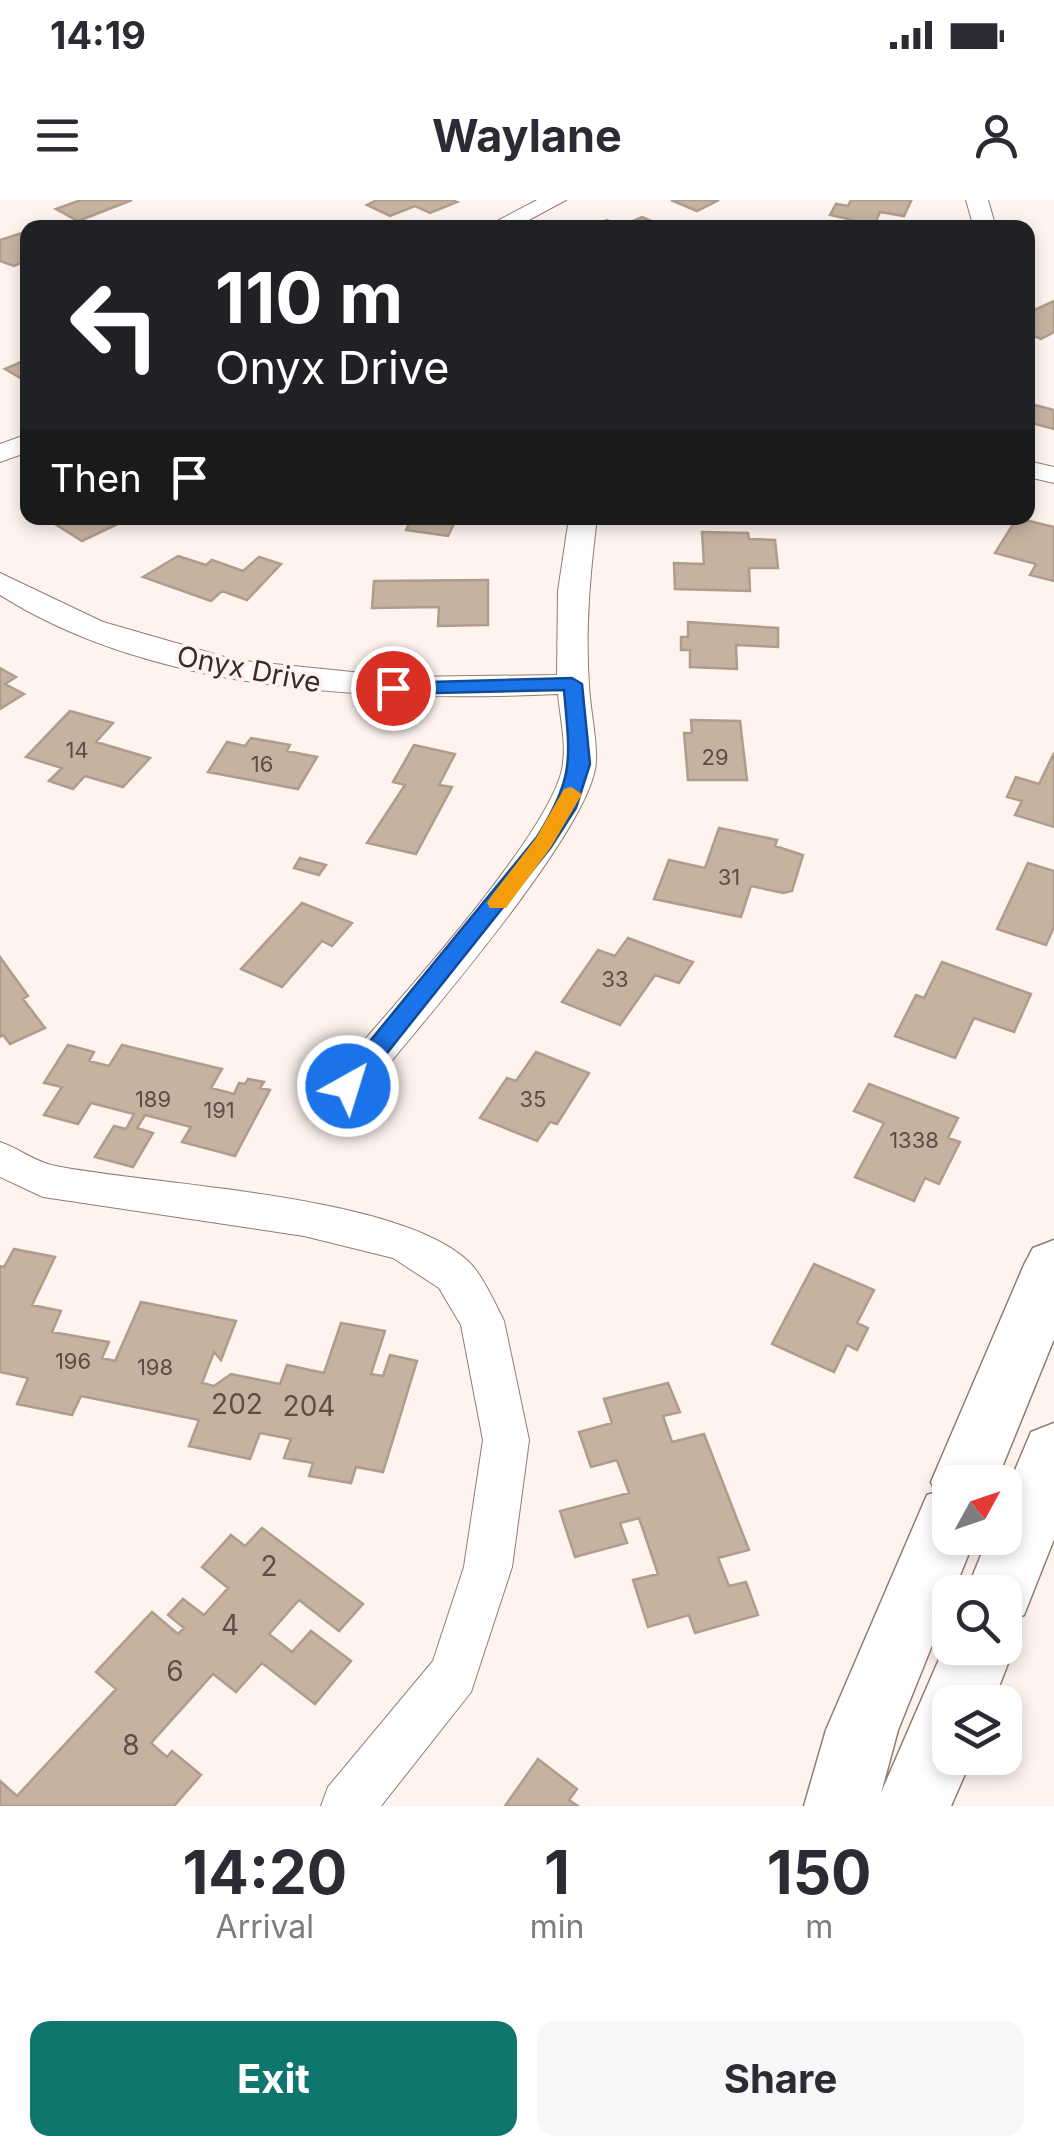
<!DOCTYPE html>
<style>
body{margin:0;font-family:Inter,sans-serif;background:#f7f7f7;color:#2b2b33;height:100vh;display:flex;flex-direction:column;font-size:38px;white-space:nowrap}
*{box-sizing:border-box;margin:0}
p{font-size:32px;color:#7c7c81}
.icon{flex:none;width:55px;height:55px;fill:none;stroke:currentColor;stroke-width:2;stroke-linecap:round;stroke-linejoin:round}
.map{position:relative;height:1606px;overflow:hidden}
.sheet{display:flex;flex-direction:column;background:#fff;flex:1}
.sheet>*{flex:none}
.top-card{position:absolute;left:20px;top:20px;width:1015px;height:305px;border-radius:20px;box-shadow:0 5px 15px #0003;background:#202124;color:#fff;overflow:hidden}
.needle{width:65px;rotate:50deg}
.fabs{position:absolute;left:932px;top:1265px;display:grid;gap:20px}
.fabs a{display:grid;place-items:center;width:90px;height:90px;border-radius:20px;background:#fff;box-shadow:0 5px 15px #0003;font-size:50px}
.pin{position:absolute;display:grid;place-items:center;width:85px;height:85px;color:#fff;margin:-42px;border:5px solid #fff;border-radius:50%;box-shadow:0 2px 10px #0007}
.me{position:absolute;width:110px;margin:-55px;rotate:39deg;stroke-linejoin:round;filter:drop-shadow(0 0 8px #0008)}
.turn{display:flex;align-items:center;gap:35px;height:210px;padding:0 30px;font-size:45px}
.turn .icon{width:130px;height:130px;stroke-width:2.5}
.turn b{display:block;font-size:70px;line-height:85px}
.then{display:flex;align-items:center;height:95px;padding:0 30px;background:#0003;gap:20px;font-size:38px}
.eta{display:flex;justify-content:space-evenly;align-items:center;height:170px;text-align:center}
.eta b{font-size:60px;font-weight:700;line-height:70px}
.cta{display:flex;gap:20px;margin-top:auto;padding:20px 30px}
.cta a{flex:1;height:115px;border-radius:20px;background:#0f766e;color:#fff;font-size:40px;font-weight:700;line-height:115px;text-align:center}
.cta a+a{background:#f7f7f7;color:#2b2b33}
.status{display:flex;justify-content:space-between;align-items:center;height:70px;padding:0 50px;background:#fff;direction:ltr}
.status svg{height:28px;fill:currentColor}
header{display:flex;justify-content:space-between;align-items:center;height:130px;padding:0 30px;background:#fff;font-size:45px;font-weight:700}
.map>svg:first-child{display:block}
.building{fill:#c6b2a1;stroke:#af9c8b;stroke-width:2.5}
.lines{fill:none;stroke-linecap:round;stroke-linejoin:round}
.street-casing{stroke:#947b74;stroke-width:2}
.secondary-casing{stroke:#947b74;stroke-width:3}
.street{fill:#fff;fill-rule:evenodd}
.secondary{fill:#fff;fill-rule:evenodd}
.route{fill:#1a73e8;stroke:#114b97;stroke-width:2.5}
.slow{fill:#f59e0b}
.labels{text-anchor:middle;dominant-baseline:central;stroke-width:8;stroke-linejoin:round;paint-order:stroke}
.number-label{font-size:22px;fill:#5a4e46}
.street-label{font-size:28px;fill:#362c28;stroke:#fef3ef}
.near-number-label{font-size:28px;fill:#5a4e46}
</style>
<div class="status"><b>14:19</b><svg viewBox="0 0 49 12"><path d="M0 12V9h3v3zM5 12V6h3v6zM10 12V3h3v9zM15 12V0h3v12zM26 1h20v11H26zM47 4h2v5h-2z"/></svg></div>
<header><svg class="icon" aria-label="menu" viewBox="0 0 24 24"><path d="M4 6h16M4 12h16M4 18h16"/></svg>Waylane<svg class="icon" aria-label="person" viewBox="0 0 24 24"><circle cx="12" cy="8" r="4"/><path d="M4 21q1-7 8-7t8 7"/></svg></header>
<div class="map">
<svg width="1054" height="1606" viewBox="0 0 1054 1606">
<rect width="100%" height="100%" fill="#fef3ef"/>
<path class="building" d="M 81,0 L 132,0 L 78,21 L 56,9 Z
M 452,0 L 457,2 L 430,13 L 415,6 L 390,16 L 367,5 L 377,0 Z
M 671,0 L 719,0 L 697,11 Z
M 851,0 L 906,0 L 911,1 L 904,16 L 880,12 L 874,25 L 830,15 L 836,4 L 848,6 Z
M 642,17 L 667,28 L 589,28 L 607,20 L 621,26 Z
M 28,31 L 28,60 L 14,66 L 0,61 L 0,40 Z
M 1054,101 L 1054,132 L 1041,139 L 1028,134 L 1028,113 Z
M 28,159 L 28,178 L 24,180 L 5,169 Z
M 1031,204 L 1054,210 L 1054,229 L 1028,222 Z
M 68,318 L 130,318 L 82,341 L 55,324 Z
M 412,318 L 457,318 L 448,336 L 406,330 Z
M 1017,318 L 1054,327 L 1054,381 L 1030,375 L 1036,364 L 995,353 Z
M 702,332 L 748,333 L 749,339 L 775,340 L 778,368 L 749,368 L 750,391 L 675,389 L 674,363 L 704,364 Z
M 178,356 L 206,365 L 212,360 L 243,371 L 259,357 L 281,364 L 247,400 L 222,391 L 211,401 L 143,377 Z
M 488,380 L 488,425 L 438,426 L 439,407 L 372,408 L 374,381 Z
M 688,422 L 778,428 L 778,447 L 736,445 L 737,469 L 690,467 L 690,450 L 681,450 L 681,437 L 688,437 Z
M 0,468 L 16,477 L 5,484 L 24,494 L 0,509 Z
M 70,511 L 113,523 L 96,542 L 150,558 L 123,587 L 85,576 L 73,589 L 49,581 L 62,568 L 26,557 Z
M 691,520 L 740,521 L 747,580 L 688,580 L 684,533 L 692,533 Z
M 251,538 L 290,545 L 287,551 L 317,557 L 298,589 L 208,572 L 227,542 L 245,546 Z
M 414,545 L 455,554 L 439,585 L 452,587 L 416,654 L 367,643 L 405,585 L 393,582 Z
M 1054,553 L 1054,627 L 1015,615 L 1022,601 L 1007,597 L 1016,577 L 1039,584 Z
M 719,628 L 777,640 L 775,646 L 803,655 L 792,691 L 783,693 L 751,686 L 741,717 L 654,699 L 669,660 L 705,668 Z
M 300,658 L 326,665 L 319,675 L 294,668 Z
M 1028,663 L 1054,671 L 1054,727 L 1046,745 L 997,729 Z
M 302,703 L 352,723 L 332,746 L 322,741 L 282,787 L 241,769 Z
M 628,738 L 693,762 L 679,783 L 655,775 L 620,825 L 562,802 L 598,750 L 615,756 Z
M 0,757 L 28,796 L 23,799 L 45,828 L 10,844 L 3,835 L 0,837 Z
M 942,762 L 1031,794 L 1014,832 L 974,818 L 955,858 L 895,836 L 916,795 L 924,798 Z
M 68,845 L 94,852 L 89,861 L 109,866 L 122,845 L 222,869 L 211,888 L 234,894 L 239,883 L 245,884 L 248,879 L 264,882 L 260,888 L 270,890 L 235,956 L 182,942 L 191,927 L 145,915 L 137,928 L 153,933 L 133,967 L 95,957 L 114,926 L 126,929 L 134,914 L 91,903 L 78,924 L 44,915 L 62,887 L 44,883 Z
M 536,852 L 589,873 L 557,924 L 550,922 L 537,941 L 480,918 L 507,878 L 516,881 Z
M 869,884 L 958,918 L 948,938 L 960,942 L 939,984 L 925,978 L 914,1001 L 855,977 L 884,923 L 854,911 Z
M 14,1049 L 55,1057 L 32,1105 L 61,1111 L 52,1132 L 109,1142 L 102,1158 L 115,1161 L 141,1102 L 236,1121 L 221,1160 L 214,1152 L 202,1183 L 214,1186 L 231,1174 L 280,1184 L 287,1165 L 324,1173 L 341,1123 L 385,1131 L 371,1174 L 383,1176 L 390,1155 L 417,1161 L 383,1272 L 356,1267 L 351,1283 L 309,1276 L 313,1263 L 284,1258 L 291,1239 L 260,1233 L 250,1259 L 189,1246 L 199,1220 L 81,1196 L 72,1215 L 17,1204 L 28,1178 L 0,1172 L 0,1066 L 4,1067 Z
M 814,1064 L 874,1090 L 857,1123 L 868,1128 L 857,1150 L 847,1145 L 834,1172 L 772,1144 Z
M 668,1183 L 680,1212 L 663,1216 L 672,1242 L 704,1234 L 749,1350 L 718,1358 L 729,1386 L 746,1382 L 758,1415 L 695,1433 L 689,1415 L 648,1427 L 633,1380 L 658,1374 L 639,1318 L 620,1323 L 627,1343 L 575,1357 L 560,1311 L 629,1293 L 617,1260 L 591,1267 L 579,1232 L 612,1223 L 604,1199 Z
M 262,1328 L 363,1404 L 339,1431 L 299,1400 L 269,1434 L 292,1452 L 311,1431 L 351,1461 L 315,1504 L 262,1463 L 236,1492 L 213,1474 L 151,1543 L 167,1557 L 172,1551 L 201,1575 L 174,1606 L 0,1606 L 0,1581 L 17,1596 L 116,1489 L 96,1472 L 152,1412 L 178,1434 L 184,1428 L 168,1415 L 183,1399 L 204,1415 L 228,1388 L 202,1367 L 231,1335 L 245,1346 Z
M 538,1559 L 577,1589 L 569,1600 L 578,1606 L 505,1606 Z"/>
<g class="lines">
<g class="street-casing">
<path id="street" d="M 537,0 L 566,0 L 514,28 L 484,28 Z
M 966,0 L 988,0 L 996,28 L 974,28 Z
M 28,234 L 28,252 L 0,262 L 0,244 Z
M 1028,261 L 1054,267 L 1054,283 L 1028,277 Z
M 569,318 L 597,318 C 590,374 585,429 589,485 C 590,510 597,536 596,561 C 594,629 411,835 362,897 L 348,901 L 334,897 L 328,886 L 334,875 C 384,816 557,629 563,563 C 566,541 560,516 558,494 C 378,502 157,494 0,395 L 0,373 L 103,422 L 235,460 L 402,477 L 557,475 L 558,391 Z
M 0,942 C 19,948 36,963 56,966 C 156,986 398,994 469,1062 C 483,1076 495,1103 504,1121 L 529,1240 L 512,1367 L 471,1492 L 381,1606 L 321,1606 L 328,1587 L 433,1461 L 464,1367 L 483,1240 L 461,1125 L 439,1088 L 393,1058 L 304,1036 L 43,997 L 0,977 Z"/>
</g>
<g class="secondary-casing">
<path id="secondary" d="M 1054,1040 L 1054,1139 L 996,1282 L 950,1282 L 950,1338 L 975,1338 L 898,1530 L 881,1593 L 950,1434 L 950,1448 L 1005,1448 L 1005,1427 L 1014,1448 L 993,1502 L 950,1502 L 950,1558 L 972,1558 L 951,1606 L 804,1606 L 826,1530 L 927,1295 L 936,1292 L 931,1282 L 1024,1065 L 1033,1048 Z
M 1054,1223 L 1054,1339 L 1024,1415 L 1005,1422 L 1005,1392 L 966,1392 L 988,1338 L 1005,1338 L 1005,1294 L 1031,1232 Z"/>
</g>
<use href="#street" class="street"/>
<use href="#secondary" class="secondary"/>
</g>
<path class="route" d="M 572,478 L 582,484 L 590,564 L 576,608 L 551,647 L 356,892 L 339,892 L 336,886 L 339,879 L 537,637 C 575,577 570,559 564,490 L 393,494 L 384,488 L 393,483 Z"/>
<path class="slow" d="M 571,587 L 582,594 L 551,647 L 506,708 L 490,708 L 487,703 L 490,698 L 536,638 L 564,589 Z"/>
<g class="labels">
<g class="number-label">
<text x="77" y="550">14</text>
<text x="715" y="557">29</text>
<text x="262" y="564">16</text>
<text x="729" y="677">31</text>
<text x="615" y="779">33</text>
<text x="153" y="899">189</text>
<text x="533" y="899">35</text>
<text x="219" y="910">191</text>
<text x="914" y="940">1338</text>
<text x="73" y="1161">196</text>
<text x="155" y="1167">198</text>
</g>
<g class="street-label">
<text transform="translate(249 469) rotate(11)">Onyx Drive</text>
</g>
<g class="near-number-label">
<text x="237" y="1204">202</text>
<text x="309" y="1206">204</text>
<text x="269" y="1366">2</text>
<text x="230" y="1425">4</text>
<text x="175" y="1471">6</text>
<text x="131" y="1545">8</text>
</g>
</g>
</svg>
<div class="fabs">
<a><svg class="needle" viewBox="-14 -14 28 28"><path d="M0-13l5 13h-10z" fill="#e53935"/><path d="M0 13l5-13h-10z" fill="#7c7c81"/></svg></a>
<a><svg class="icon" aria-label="search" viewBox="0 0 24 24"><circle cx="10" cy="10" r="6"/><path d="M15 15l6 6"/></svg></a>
<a><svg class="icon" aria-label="layers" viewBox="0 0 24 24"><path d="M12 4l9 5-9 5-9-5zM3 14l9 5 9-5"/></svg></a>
</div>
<div class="pin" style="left:393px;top:488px;background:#d93025"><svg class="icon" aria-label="arrive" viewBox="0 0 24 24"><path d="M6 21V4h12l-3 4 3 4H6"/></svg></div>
<svg class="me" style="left:348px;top:886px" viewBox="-20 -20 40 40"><circle r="17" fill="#1a73e8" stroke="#fff" stroke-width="3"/><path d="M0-11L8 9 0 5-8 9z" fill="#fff"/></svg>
<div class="top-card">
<div class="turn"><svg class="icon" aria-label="left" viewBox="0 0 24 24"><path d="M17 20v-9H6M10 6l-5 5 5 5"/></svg><div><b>110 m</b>Onyx Drive</div></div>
<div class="then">Then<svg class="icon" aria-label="arrive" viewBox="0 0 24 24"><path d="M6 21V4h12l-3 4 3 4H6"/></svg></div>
</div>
</div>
<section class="sheet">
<div class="eta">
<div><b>14:20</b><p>Arrival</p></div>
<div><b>1</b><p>min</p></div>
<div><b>150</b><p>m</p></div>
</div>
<div class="cta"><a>Exit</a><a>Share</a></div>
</section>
